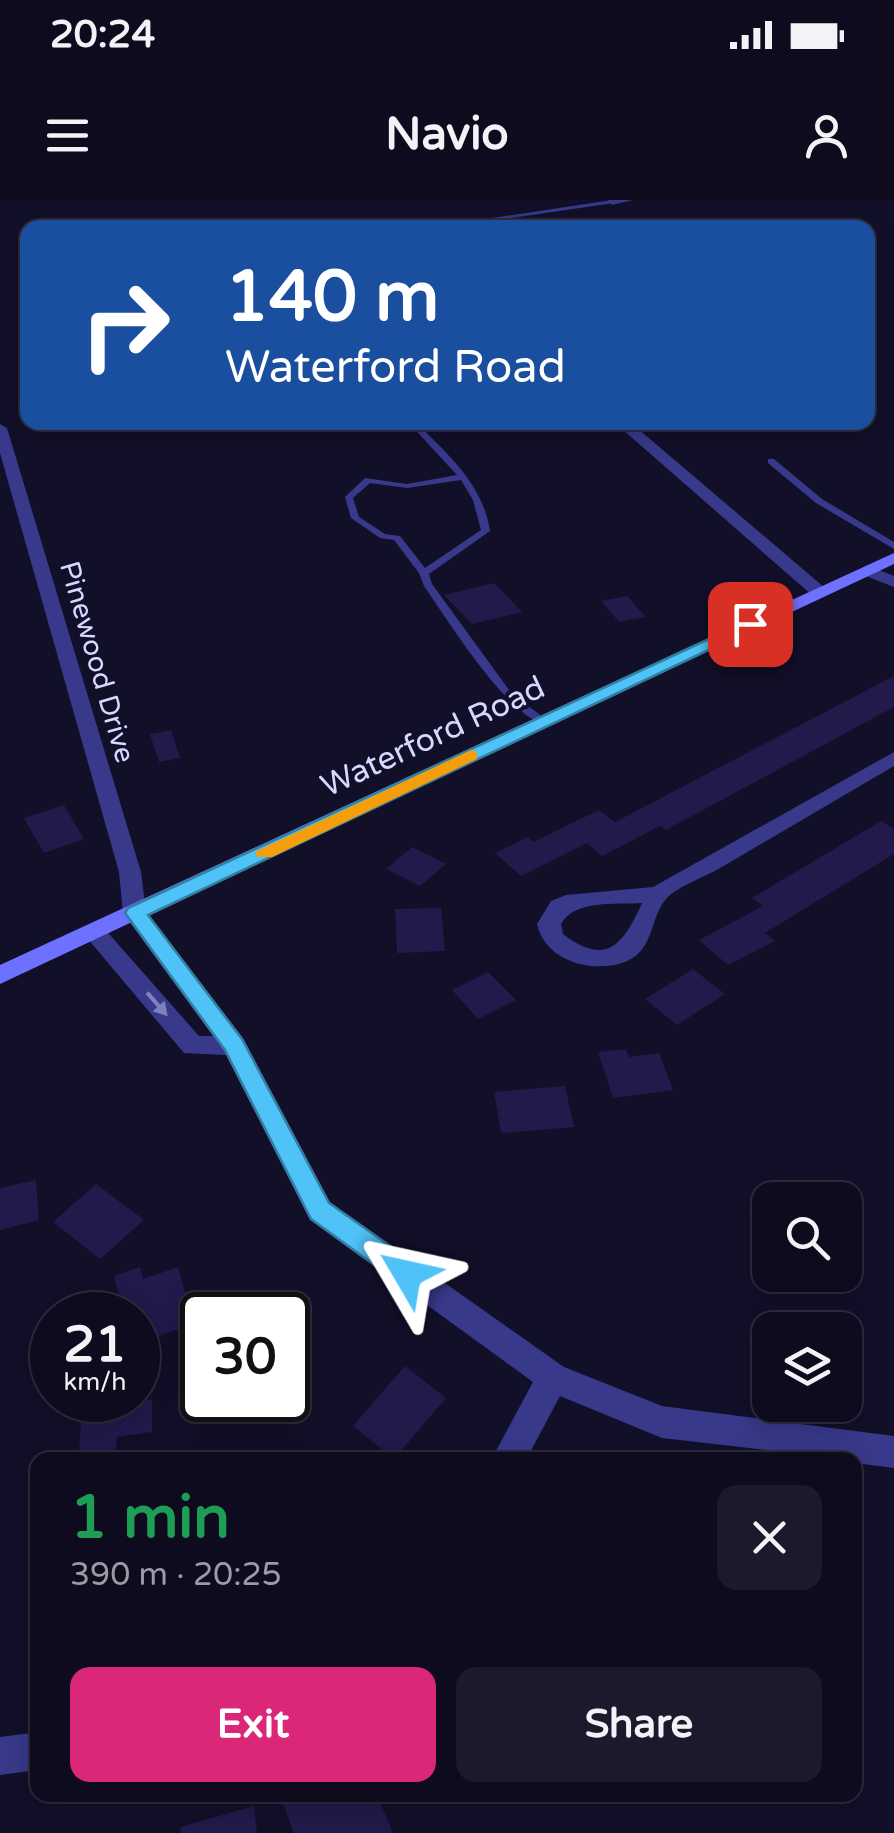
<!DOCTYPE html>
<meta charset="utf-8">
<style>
body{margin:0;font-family:"Varela Round",sans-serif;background:#1c192c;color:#f1f3f6;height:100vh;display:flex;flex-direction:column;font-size:38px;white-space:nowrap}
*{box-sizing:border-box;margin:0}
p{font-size:32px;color:#9b9ba4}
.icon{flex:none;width:55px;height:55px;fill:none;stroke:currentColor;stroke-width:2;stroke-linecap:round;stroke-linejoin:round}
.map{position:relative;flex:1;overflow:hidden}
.details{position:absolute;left:30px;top:1252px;width:832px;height:350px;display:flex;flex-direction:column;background:#0e0b1f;border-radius:20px;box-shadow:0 5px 25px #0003,0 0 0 2px #2e2b3d}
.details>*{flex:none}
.banner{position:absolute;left:20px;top:20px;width:855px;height:210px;border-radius:20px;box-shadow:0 5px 25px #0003,0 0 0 2px #2e2b3d;background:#1a4fa0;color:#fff;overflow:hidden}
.controls{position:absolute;left:752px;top:982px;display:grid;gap:20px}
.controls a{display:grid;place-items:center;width:110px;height:110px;border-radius:20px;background:#0e0b1f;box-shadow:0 5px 25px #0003,0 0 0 2px #2e2b3d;font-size:50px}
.speed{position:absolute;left:30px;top:1092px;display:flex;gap:20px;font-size:50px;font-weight:700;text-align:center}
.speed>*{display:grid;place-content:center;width:130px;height:130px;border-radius:50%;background:#0e0b1f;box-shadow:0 5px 25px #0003,0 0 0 2px #2e2b3d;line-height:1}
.speed small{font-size:25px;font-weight:400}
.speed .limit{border:5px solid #111;border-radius:15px;background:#fff;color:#111}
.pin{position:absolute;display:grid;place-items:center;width:85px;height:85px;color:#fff;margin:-42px;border-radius:20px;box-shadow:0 5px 15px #0006}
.me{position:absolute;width:110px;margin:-55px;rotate:306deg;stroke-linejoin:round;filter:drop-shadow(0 0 8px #0008)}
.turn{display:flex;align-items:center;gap:35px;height:210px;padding:0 40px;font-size:45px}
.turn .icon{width:130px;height:130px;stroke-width:2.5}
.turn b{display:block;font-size:70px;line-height:85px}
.round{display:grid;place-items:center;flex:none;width:105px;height:105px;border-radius:20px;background:#1c192c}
.headline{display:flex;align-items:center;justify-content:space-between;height:170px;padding:0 40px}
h1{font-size:60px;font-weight:700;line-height:75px;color:#1e9e55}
.primary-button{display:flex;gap:20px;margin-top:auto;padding:20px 40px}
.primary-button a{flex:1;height:115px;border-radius:20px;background:#db2777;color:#fff;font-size:40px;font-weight:700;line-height:115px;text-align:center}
.primary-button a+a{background:#1c192c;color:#f1f3f6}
.status{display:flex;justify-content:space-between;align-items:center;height:70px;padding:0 50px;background:#0e0b1f;direction:ltr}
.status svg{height:28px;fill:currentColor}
header{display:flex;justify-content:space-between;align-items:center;height:130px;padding:0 40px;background:#0e0b1f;font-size:45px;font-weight:700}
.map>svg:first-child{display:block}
.building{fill:#211a4b}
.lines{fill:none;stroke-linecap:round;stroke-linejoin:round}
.lane{fill:#38398a;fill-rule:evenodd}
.street{fill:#38398a;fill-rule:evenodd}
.secondary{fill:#6e71ff;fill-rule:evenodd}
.oneway{fill:#8080bf}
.route{fill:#4fc3f7;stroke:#337fa1;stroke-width:2.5}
.slow{fill:#f59e0b}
.labels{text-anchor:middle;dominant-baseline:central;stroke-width:8;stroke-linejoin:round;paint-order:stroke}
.far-street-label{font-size:28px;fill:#d9d7ff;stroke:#120f29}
.street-label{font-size:32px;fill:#d9d7ff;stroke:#120f29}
</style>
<div class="status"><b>20:24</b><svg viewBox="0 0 49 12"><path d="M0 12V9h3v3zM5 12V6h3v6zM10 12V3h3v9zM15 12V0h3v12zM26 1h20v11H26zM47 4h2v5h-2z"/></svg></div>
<header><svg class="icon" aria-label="menu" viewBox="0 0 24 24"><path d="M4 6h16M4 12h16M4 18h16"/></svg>Navio<svg class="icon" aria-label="person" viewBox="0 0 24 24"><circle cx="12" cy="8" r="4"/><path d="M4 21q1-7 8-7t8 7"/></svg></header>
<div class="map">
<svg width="894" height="1633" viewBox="0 0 894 1633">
<rect width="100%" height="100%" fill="#120f29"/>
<path class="building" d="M 494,383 L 522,412 L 472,424 L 444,395 Z
M 627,396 L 646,417 L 619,422 L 601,401 Z
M 894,476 L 894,507 L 666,630 L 660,626 L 602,656 L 587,643 L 521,676 L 495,653 L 528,637 L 533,642 L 599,610 L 615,622 Z
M 171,530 L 180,558 L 159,562 L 150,534 Z
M 64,605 L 84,639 L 44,653 L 24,618 Z
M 881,621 L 894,629 L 894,654 L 765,733 L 775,741 L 728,765 L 699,740 L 763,706 L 752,698 Z
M 412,647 L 446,664 L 420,686 L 386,669 Z
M 441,708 L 445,751 L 397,753 L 395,709 Z
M 693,769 L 725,794 L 677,825 L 645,799 Z
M 488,772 L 516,800 L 478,819 L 452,790 Z
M 626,849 L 629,857 L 659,853 L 673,890 L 613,898 L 598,852 Z
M 565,886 L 574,927 L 501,933 L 494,892 Z
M 36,980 L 39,1020 L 0,1030 L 0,988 Z
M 96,984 L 144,1020 L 100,1059 L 53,1022 Z
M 140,1067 L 143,1079 L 178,1067 L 186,1096 L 204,1090 L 211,1115 L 202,1115 L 202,1121 L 138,1143 L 138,1115 L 124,1115 L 114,1076 Z
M 405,1166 L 446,1198 L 394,1259 L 353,1226 Z
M 82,1200 L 152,1200 L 152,1232 L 117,1237 L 116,1249 L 79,1254 Z
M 280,1595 L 377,1595 L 393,1633 L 294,1633 Z
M 254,1606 L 257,1633 L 181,1633 L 180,1627 Z"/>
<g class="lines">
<path class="lane" d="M 612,0 L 614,3 L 444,28 L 426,28 Z
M 309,25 L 312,28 L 307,28 Z
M 408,222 L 416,222 C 448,255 483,284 490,331 L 429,374 L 432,384 L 512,494 L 547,520 L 547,524 C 512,524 445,416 424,386 L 419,373 L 394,340 L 380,338 L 351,318 L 345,297 L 365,278 L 407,284 L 457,275 ZM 461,280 L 473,300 L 481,330 L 425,368 L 400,336 L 385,334 L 359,317 L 353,298 L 370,283 L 407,288 Z
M 768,259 L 774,259 L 822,299 L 894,342 L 894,349 L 816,303 L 768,263 Z"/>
<path class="street" d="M 608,0 L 633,0 L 612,5 Z
M 614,222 L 630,222 L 825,388 L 825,396 L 813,396 Z
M 0,224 L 7,228 L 141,672 L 146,712 L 243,838 L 330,1002 L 564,1167 L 662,1206 L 894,1236 L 894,1268 L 855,1263 L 855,1260 L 662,1238 L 560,1196 L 526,1260 L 491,1260 L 533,1182 L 310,1020 L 226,855 L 184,853 L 82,732 L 94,724 L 102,726 L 199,836 L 213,836 L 123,713 L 119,672 L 0,253 Z
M 867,365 L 894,376 L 894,387 L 861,374 L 859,370 Z
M 894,552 L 894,566 C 836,600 778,634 720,668 C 705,677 678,686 666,699 C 649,719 655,750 625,762 C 592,774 545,761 537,724 L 551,701 L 566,695 L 653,687 ZM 642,703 C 624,743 607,768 563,734 L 561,724 C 575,699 615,705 642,703 Z
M 38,1532 L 38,1570 L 0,1575 L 0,1537 Z"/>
<path class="secondary" d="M 894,353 L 894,364 L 0,784 L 0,765 Z"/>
</g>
<defs><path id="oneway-solid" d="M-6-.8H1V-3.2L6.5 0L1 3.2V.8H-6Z" transform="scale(2.5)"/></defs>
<use class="oneway" href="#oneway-solid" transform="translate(157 804) rotate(49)"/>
<path class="route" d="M 750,420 L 758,424 L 755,428 L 148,715 L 242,839 L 329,1003 L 417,1065 L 421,1074 L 417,1082 L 407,1085 L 398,1082 L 311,1019 L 225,850 L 125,713 L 128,708 Z"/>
<path class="slow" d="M 471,550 L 477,552 L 477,559 L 272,657 L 257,657 L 255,652 Z"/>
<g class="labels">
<g class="far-street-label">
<text transform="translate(97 462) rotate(74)">Pinewood Drive</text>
</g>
<g class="street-label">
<text transform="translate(433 537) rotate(-25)">Waterford Road</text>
</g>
</g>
</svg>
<div class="controls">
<a><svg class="icon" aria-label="search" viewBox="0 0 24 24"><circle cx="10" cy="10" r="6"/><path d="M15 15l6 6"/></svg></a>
<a><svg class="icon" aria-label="layers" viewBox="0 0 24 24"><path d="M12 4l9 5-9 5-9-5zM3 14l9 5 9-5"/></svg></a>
</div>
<div class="speed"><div>21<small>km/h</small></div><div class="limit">30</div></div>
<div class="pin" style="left:750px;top:424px;background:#d93025"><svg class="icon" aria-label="arrive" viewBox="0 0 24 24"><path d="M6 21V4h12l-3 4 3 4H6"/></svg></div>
<svg class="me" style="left:407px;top:1074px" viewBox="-20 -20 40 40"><path d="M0-17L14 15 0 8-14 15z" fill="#4fc3f7" stroke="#fff" stroke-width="4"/></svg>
<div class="banner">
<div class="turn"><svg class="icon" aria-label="right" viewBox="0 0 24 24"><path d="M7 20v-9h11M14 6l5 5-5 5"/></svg><div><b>140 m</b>Waterford Road</div></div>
</div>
<section class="details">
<div class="headline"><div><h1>1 min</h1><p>390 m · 20:25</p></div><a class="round"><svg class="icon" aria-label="close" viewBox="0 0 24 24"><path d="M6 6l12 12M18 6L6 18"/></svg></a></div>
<div class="primary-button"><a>Exit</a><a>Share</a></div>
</section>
</div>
